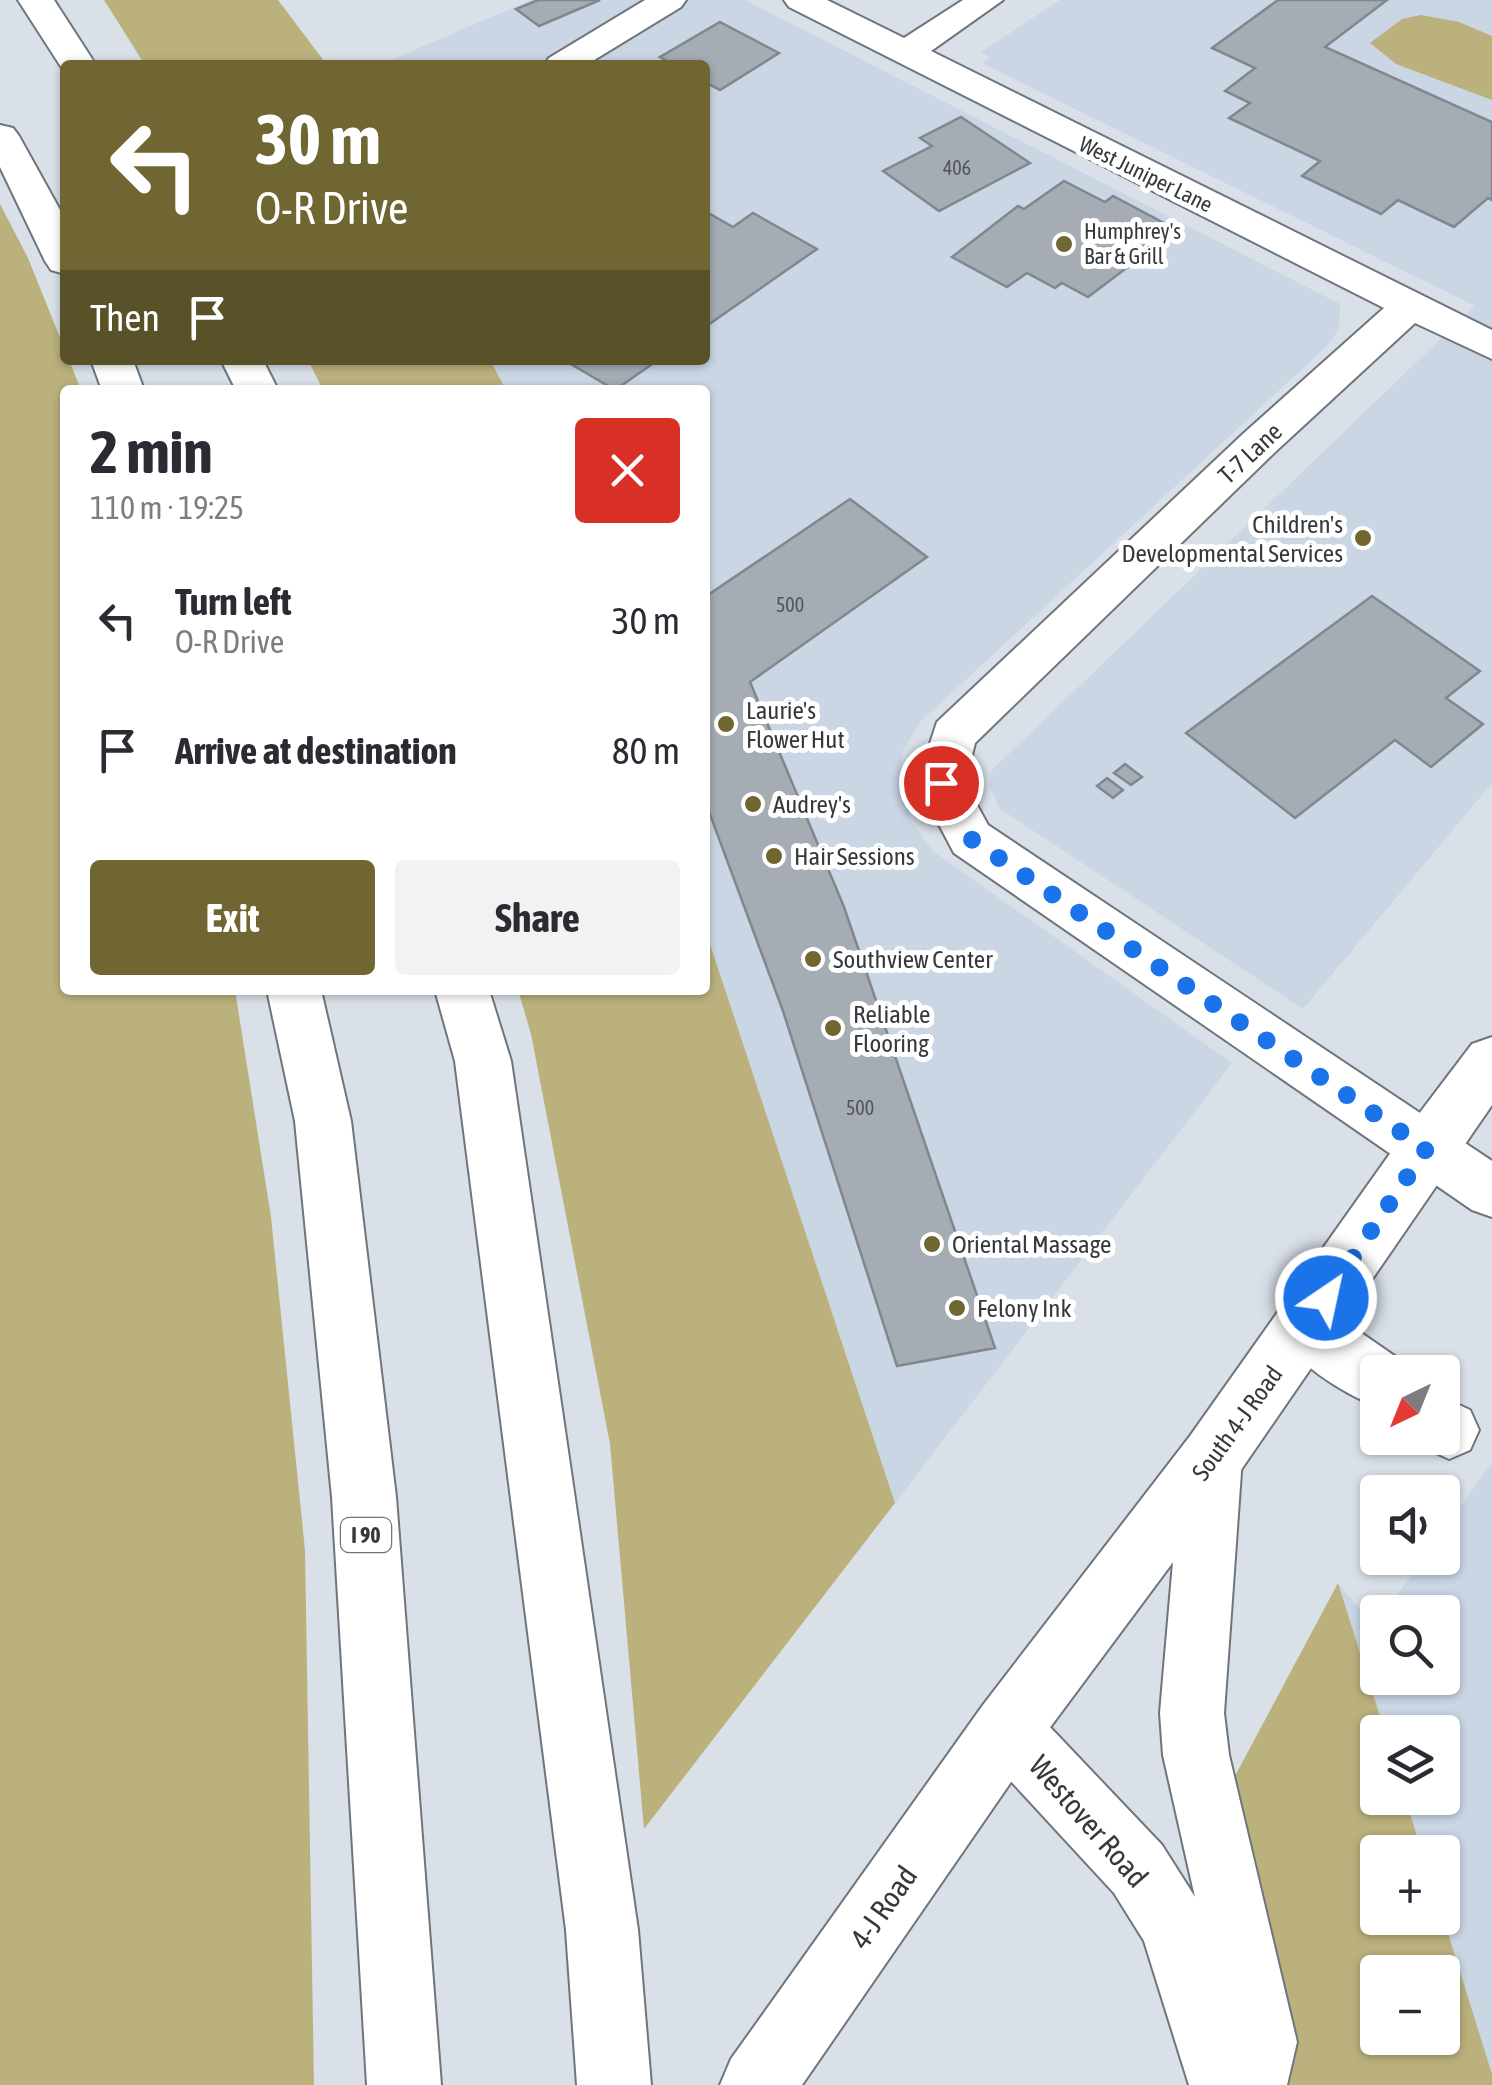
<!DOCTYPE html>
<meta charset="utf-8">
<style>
body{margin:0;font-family:"Asap Condensed",sans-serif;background:#f2f2f3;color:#2b2b33;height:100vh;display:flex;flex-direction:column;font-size:38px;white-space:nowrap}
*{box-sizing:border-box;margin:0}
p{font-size:32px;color:#7c7c81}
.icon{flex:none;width:55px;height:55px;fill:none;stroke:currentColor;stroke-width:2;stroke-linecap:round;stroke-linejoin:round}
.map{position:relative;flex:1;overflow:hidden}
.details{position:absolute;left:60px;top:385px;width:650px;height:610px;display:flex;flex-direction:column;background:#fff;border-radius:10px;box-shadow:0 2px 8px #0004}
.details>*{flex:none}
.guide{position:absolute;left:60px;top:60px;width:650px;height:305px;border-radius:10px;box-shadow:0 2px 8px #0004;background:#706632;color:#fff;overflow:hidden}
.needle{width:65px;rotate:223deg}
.buttons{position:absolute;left:1360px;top:1355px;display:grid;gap:20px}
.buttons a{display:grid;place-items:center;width:100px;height:100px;border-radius:10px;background:#fff;box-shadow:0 2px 8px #0004;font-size:50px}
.pin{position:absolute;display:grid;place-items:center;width:85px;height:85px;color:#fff;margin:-42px;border:5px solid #fff;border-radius:50%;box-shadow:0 2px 10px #0007}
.me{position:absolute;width:110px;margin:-55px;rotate:34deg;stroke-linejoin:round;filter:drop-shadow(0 0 8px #0008)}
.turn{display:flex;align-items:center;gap:35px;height:210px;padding:0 30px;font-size:45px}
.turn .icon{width:130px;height:130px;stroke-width:2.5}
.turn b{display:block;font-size:70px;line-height:85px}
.then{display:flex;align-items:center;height:95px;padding:0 30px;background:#0003;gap:20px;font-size:38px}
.round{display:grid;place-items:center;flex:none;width:105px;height:105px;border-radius:10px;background:#f2f2f3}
.headline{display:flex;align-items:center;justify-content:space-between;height:170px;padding:0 30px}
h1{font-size:60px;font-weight:700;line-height:75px}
.primary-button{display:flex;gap:20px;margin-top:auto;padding:20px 30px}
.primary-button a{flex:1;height:115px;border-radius:10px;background:#706632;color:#fff;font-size:40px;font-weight:700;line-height:115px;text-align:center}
.primary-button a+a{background:#f2f2f3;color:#2b2b33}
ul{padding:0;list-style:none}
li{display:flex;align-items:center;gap:30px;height:130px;padding:0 30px}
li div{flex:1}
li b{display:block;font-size:38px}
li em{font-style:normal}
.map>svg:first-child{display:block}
.built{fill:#cad6e4}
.green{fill:#bbb17d;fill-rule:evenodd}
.building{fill:#a5acb3;stroke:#80878e;stroke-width:2.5}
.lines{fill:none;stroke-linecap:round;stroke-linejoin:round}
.minor-casing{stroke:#6f757c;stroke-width:4}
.major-casing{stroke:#6f757c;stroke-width:4}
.highway-casing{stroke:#6f757c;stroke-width:4}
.minor{fill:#fff;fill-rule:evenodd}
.major{fill:#fff;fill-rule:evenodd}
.highway{fill:#fff;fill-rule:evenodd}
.route{stroke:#1a73e8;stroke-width:18;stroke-dasharray:0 32.4}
.poi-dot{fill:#706632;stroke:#fff;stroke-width:4}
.labels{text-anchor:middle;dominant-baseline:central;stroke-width:10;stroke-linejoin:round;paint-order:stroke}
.number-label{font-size:20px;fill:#52565a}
.far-street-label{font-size:22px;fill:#36393c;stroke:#fff}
.far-poi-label{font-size:22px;fill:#36393c;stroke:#fff;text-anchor:start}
.shield{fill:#fff;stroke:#727476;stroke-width:2.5}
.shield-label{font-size:22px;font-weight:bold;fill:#36393c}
.street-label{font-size:25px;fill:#36393c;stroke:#fff}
.poi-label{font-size:25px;fill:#36393c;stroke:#fff;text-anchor:start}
.near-street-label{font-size:30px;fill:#36393c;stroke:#fff}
</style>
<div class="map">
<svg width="1492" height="2085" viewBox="0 0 1492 2085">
<rect width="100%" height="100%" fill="#d9e0e8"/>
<path class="built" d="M 531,0 L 745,0 L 1340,304 L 1339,329 L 1326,347 L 920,722 L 901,754 L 910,820 L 933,851 L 1232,1063 L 895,1503 L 705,929 L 705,390 L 506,390 L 490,360 L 705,360 L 705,65 L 379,65 Z
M 1060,0 L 1492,0 L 1492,783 L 1303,1009 L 999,808 L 989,784 L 992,770 L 1475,306 L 982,63 L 990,57 L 981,52 Z
M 1492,1462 L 1492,2074 L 1443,1917 L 1442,1852 L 1422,1852 L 1405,1798 L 1442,1798 L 1442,1732 L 1385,1732 L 1338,1583 L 1374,1626 L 1377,1623 L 1378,1678 L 1442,1678 L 1442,1612 L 1385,1612 L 1424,1558 L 1442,1558 L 1443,1532 Z"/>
<path class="green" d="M 104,0 L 278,0 L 327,65 L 145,65 Z
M 1421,15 L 1459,22 L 1492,36 L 1492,100 L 1396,64 L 1370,43 L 1402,19 Z
M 0,204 L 28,258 L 65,350 L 65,360 L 69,360 L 81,390 L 65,390 L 65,990 L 235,990 L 271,1217 L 305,1550 L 314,2085 L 0,2085 Z
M 308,360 L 490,360 L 506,390 L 323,390 Z
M 705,929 L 895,1503 L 644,1829 L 610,1444 L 531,1034 L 518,990 L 705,990 Z
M 1338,1583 L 1385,1732 L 1378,1732 L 1378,1798 L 1405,1798 L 1422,1852 L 1378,1852 L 1378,1918 L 1443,1917 L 1492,2074 L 1492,2085 L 1288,2085 L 1219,1806 ZM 1378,1972 L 1442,1972 L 1442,2038 L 1378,2038 Z"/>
<path class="building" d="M 538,0 L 600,0 L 539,26 L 516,9 Z
M 1278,0 L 1387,0 L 1325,47 L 1492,122 L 1492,200 L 1488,198 L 1454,227 L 1398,200 L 1381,214 L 1302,176 L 1320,161 L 1229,118 L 1250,103 L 1225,91 L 1255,68 L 1212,48 Z
M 720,22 L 779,53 L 720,90 L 705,82 L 705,65 L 674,65 L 660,57 Z
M 961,117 L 1030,163 L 939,211 L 883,171 L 932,146 L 920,138 Z
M 1064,181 L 1105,202 L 1113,196 L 1177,230 L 1088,297 L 1062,283 L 1055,288 L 1027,273 L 1007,287 L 952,257 L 1018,206 L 1024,209 Z
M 705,211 L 733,227 L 753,213 L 817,249 L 705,327 Z
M 564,360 L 658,360 L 615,390 Z
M 850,499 L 927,557 L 750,682 L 844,907 L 995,1348 L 897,1366 L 783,1011 L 705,801 L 705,597 Z
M 1372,596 L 1480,671 L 1446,698 L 1483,724 L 1431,767 L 1395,740 L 1295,818 L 1186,733 Z
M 1125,764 L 1142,777 L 1131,785 L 1114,773 Z
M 1107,778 L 1123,790 L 1113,798 L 1097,786 Z"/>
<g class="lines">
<g class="minor-casing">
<path id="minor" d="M 645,0 L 686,0 L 681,7 L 586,65 L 544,65 L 549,58 Z
M 784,0 L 827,0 L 904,38 L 963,0 L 1003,0 L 931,51 L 1492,330 L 1492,359 L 1415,323 L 1274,453 L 975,743 L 965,783 L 988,825 L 1492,1161 L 1492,1217 L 1472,1210 L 954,853 L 917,783 L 937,722 L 1244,433 L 1384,308 L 789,7 Z
M 1305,1300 L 1325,1308 L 1399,1359 L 1404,1372 L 1378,1372 L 1378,1407 C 1342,1393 1292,1362 1276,1327 L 1285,1308 Z
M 1442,1397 L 1470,1410 L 1479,1430 L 1470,1450 L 1449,1459 L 1421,1446 L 1417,1438 L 1442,1438 Z
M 1212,1429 L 1233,1437 L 1242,1458 L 1224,1713 L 1229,1755 L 1297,2042 L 1287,2085 L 1189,2085 L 1144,1941 L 1114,1893 L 984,1752 L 975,1729 L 984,1706 L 1007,1697 L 1030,1706 L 1162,1845 L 1195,1897 L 1163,1755 L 1160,1713 L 1182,1458 L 1191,1437 Z"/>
</g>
<g class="major-casing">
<path id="major" d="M 1492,1037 L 1492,1105 L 1234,1480 L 1031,1753 L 802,2085 L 720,2085 L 731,2059 L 983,1705 L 1190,1436 L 1406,1131 L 1472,1044 Z"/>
</g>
<g class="highway-casing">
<path id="highway" d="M 18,0 L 54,0 L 96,65 L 65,65 L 65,73 Z
M 0,125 L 13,128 L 19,136 L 65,219 L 65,274 L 51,270 L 45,261 L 0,167 Z
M 91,360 L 133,360 L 144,390 L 102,390 Z
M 221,360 L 263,360 L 278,390 L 236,390 Z
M 267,990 L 321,990 L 351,1121 L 396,1497 L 441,2085 L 367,2085 L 332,1497 L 295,1121 Z
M 435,990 L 489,990 L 511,1061 L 638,1930 L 651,2085 L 577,2085 L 566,1930 L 455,1061 Z"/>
</g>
<use href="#minor" class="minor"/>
<use href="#major" class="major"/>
<use href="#highway" class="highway"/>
</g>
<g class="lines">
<path class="route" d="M 941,783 L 971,839 L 1426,1149 L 1326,1298"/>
</g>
<g class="poi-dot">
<circle cx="1064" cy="244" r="10"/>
<circle cx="1363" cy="538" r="10"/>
<circle cx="726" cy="724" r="10"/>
<circle cx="753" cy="804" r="10"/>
<circle cx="774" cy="856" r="10"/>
<circle cx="813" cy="959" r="10"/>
<circle cx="833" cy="1028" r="10"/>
<circle cx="932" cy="1244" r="10"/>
<circle cx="957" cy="1308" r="10"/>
</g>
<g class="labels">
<g class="number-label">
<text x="957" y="167">406</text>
<text x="790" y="604">500</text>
<text x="860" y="1107">500</text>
</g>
<g class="far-street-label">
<text transform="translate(1146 174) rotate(26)">West Juniper Lane</text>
</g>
<g class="far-poi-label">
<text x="1084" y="231">Humphrey's<tspan x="1084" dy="25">Bar &amp; Grill</tspan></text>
</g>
<rect class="shield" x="341" y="1518" width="50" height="34" rx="8"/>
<g class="shield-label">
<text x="366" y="1535">I 90</text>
</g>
<g class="street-label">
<text transform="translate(1250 453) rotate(-43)">T-7 Lane</text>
<text transform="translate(1237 1423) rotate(-54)">South 4-J Road</text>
</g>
<g class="poi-label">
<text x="1343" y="524" text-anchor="end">Children's<tspan x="1343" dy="29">Developmental Services</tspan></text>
<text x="746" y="710">Laurie's<tspan x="746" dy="29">Flower Hut</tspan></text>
<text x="773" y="804">Audrey's</text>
<text x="794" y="856">Hair Sessions</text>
<text x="833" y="959">Southview Center</text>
<text x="853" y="1014">Reliable<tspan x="853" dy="29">Flooring</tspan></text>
<text x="952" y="1244">Oriental Massage</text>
<text x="977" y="1308">Felony Ink</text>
</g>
<g class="near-street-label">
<text transform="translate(1089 1821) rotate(49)">Westover Road</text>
<text transform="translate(883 1907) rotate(-55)">4-J Road</text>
</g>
</g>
</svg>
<div class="buttons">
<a><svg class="needle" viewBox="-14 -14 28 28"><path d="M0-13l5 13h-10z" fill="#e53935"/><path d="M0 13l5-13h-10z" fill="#7c7c81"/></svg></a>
<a><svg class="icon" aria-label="sound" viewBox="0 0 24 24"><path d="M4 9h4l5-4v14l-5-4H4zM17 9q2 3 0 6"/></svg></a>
<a><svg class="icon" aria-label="search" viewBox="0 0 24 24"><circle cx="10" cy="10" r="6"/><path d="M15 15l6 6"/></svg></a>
<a><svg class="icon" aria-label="layers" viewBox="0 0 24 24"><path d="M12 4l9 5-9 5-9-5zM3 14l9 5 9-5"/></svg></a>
<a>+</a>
<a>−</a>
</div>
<div class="pin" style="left:941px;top:783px;background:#d93025"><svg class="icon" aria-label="arrive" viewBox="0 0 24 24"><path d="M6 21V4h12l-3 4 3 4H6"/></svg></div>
<svg class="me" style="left:1326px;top:1298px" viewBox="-20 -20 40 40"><circle r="17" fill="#1a73e8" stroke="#fff" stroke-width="3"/><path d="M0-11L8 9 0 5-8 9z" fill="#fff"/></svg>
<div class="guide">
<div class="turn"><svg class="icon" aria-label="left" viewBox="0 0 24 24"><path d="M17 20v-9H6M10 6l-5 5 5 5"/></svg><div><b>30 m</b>O-R Drive</div></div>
<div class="then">Then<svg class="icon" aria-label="arrive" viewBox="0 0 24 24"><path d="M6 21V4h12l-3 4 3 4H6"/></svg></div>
</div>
<section class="details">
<div class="headline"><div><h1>2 min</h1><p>110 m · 19:25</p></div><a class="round" style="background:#d93025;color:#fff"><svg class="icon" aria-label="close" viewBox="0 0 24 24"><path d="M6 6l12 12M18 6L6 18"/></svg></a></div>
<ul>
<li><svg class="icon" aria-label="left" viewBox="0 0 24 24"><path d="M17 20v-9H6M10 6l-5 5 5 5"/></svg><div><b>Turn left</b><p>O-R Drive</p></div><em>30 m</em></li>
<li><svg class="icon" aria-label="arrive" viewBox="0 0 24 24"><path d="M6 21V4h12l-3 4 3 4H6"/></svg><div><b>Arrive at destination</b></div><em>80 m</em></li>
</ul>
<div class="primary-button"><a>Exit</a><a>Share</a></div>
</section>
</div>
